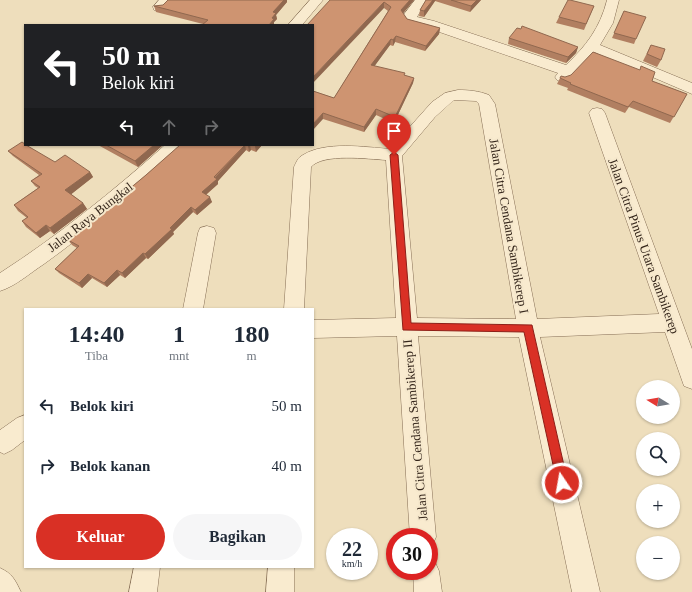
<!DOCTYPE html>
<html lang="id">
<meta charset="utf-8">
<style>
body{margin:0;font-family:"Times New Roman",serif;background:#f6f6f7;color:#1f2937;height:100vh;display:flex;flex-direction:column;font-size:15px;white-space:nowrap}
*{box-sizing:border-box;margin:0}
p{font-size:13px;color:#747a83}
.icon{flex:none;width:22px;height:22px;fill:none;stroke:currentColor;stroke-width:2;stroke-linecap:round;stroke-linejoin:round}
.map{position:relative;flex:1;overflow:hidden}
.side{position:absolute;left:24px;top:308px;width:290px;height:260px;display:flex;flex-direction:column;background:#fff;border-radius:0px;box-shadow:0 1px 3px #0004}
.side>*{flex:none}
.banner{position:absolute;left:24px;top:24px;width:290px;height:122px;border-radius:0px;box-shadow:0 1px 3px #0004;background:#202124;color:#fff;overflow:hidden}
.needle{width:26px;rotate:281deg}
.controls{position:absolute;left:636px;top:380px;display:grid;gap:8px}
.controls a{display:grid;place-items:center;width:44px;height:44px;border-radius:50%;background:#fff;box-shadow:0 1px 3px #0004;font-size:20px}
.speed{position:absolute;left:326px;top:528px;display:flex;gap:8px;font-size:20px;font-weight:700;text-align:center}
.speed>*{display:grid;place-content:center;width:52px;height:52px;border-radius:50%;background:#fff;box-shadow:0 1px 3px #0004;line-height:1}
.speed small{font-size:10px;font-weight:400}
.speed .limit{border:6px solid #d22;background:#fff;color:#111}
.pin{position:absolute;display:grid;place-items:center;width:34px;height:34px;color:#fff;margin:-41px -17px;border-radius:50% 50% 50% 0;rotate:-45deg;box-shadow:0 0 4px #0007}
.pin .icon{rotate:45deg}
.me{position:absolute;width:44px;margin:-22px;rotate:348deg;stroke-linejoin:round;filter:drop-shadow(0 0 3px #0008)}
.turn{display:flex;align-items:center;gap:14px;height:84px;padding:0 12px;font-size:18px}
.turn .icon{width:52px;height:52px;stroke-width:2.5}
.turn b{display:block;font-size:28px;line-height:34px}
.lanes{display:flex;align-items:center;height:38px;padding:0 12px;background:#0003;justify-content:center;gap:20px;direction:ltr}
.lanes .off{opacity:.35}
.eta{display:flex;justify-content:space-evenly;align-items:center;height:68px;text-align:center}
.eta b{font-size:24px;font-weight:800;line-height:28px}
.action{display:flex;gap:8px;margin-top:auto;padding:8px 12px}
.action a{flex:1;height:46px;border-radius:24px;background:#d93025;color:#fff;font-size:16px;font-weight:800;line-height:46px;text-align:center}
.action a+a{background:#f6f6f7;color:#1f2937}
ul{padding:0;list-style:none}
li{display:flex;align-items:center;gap:12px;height:60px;padding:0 12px}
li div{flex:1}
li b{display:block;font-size:15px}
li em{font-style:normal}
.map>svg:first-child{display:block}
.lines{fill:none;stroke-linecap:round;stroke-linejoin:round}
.minor-casing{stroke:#866e55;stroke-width:1}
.minor{fill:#f9ebcf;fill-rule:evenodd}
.wall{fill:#b17f61}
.shaded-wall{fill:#90684f}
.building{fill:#ce9471;stroke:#90684f}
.route{fill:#d93025;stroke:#8d1f18}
.labels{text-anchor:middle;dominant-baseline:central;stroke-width:4;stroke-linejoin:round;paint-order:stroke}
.street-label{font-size:13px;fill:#35261b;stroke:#f6e8cc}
</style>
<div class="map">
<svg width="692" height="592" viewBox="0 0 692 592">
<rect width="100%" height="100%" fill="#eedebc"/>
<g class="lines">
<g class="minor-casing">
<path id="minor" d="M 159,0 L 173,0 L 164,10 L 154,10 L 153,7 Z
M 310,0 L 323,0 L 302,25 L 288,25 Z
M 415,0 L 427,0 L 417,17 L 434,21 L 566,65 C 586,46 600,28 607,0 L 619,0 L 613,23 L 600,45 L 692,83 L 692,94 L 594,52 L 567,80 L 562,82 L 557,80 L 555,77 L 558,73 L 425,27 L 407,23 L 402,17 Z
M 458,90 C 469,90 479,91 489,95 L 495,104 L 537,319 L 659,314 L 589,113 L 592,109 L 597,108 L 602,109 L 605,113 L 692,349 L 692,389 L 684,386 L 665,332 L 540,337 L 600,592 L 572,592 L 519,337 L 418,336 L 436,537 L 432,546 L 429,547 L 429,537 L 410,537 L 397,336 L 313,338 L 313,320 L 396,318 L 386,160 C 368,159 323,153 311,167 L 304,309 L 284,309 L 294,167 C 296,163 298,157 303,155 C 325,141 365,147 390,149 L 432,102 L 445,93 ZM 454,100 L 476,101 L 479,104 L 516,319 L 417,318 L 402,156 L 435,117 Z
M 165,145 L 183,145 L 181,149 C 137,189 93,229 44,264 C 30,273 16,286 0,291 L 0,273 C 59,235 113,191 165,145 Z
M 207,226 L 214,228 L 216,233 L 203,309 L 183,309 L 198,233 L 200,228 Z
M 25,415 L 25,440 L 12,450 L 4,454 L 0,452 L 0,430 L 17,418 Z
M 429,559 L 435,562 L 439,571 L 442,592 L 414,592 L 413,571 L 429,571 Z
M 134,567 L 160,567 L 157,592 L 129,592 Z
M 268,567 L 294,567 L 294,592 L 266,592 Z
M 0,568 C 13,574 15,580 21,592 L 0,592 Z"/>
</g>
<use href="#minor" class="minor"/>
</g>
<path class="wall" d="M 330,0 L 414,0 L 403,13 L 407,19 L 440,28 L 439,34 L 425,51 L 395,42 L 393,46 L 390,45 L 374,66 L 405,76 L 414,78 L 413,83 L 394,123 L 376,115 L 364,132 L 323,119 L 313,91 L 334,98 L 388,11 L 384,8 Z
M 426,0 L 481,0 L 470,12 L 435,1 L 424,17 L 419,16 L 420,10 Z
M 287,2 L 276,15 L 277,19 L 274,22 L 274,24 L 203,24 L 156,12 L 154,6 Z
M 594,6 L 584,30 L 556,23 L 559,17 Z
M 624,11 L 636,39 L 634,44 L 612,38 Z
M 509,38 L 578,47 L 576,53 L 566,63 L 508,44 Z
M 651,45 L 661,60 L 657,67 L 643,61 Z
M 565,77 L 652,81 L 687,94 L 670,123 L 629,107 L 625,113 L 567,90 L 568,88 L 557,84 L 560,78 Z
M 98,145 L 163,145 L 138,167 Z
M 180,145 L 262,145 L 256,152 L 251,150 L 249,152 L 246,150 L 218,181 L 218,184 L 206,195 L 212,202 L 197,215 L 193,212 L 173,232 L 174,234 L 148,259 L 146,258 L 125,278 L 120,275 L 107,287 L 92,278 L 82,288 L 59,273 L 55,269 L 77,248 L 72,245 L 68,240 L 146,175 Z
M 8,151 L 90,172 L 93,177 L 71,194 L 83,203 L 87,209 L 54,234 L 50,231 L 40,238 L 26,227 L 22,221 L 27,218 L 18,211 L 14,205 L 38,188 L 35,186 L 31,181 L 39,175 L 13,156 Z"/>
<path class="shaded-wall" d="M 283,0 L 287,0 L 287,2 L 276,15 L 277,19 L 274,22 L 274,25 L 269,25 L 273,12 Z
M 410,0 L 414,0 L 401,16 L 401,10 Z
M 433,0 L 436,0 L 435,1 L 424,17 L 424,11 Z
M 477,0 L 481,0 L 470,12 L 471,6 Z
M 384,2 L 384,8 L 313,83 L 313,77 Z
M 440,28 L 439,34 L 425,51 L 426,46 Z
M 396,36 L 395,42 L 393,46 L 393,40 Z
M 391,39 L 390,45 L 371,71 L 371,65 Z
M 578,47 L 576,53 L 566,63 L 568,57 Z
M 414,78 L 413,83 L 394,123 L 395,117 Z
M 376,109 L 376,115 L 364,132 L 364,127 Z
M 323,113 L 323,119 L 313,130 L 313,124 Z
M 154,145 L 163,145 L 138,167 L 135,161 Z
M 245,145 L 246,150 L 218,181 L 218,184 L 203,197 L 202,192 Z
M 249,145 L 250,145 L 251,150 L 249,152 L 248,146 Z
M 256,145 L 262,145 L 256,152 L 255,146 Z
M 90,172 L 93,177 L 69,196 L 65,190 Z
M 210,197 L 212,202 L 197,215 L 195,210 Z
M 83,203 L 87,209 L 54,234 L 50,228 Z
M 191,207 L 193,212 L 173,232 L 174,234 L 148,259 L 145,254 Z
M 46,225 L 50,231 L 40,238 L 36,233 Z
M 143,253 L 146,258 L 125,278 L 122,273 Z
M 117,270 L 120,275 L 107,287 L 104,283 Z
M 88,274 L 92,278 L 82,288 L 79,283 Z"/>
<path class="building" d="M 168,0 L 284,0 L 273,12 L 276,13 L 272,18 L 274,19 L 269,25 L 202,25 L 208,20 L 154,6 L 163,5 Z
M 330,0 L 410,0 L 401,10 L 407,19 L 440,28 L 426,46 L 396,36 L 393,40 L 391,39 L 371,65 L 405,73 L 404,75 L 414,78 L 395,117 L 376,109 L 364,127 L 323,113 L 313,124 L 313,91 L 334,98 L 391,7 L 384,2 L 313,77 L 313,25 L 307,25 Z
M 426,0 L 433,0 L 424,11 L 420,10 Z
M 451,0 L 477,0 L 471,6 Z
M 568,0 L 570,0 L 594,6 L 586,24 L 559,17 Z
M 624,11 L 646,17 L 636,39 L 614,33 Z
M 522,26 L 578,47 L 568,57 L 509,38 L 517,28 L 521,29 Z
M 651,45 L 665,49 L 661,60 L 647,54 Z
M 593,52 L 640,70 L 641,66 L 655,72 L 652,81 L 687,94 L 674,117 L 633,101 L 628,107 L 570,84 L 571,83 L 560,78 L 561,76 L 565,77 L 571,75 Z
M 22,142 L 25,144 L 25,145 L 26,145 L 55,162 L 65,155 L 90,172 L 65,190 L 83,203 L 50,228 L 46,225 L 36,233 L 22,221 L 28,217 L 14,205 L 40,187 L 31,181 L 42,174 L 8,151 Z
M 106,145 L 154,145 L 135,161 Z
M 180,145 L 245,145 L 214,177 L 217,179 L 202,192 L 210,197 L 195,210 L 191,207 L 170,228 L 172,229 L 145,254 L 143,253 L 122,273 L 117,270 L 104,283 L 88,274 L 79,283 L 55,269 L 79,246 L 68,240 L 146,175 Z"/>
<path class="route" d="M 394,152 L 398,155 L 411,323 L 532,325 L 568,483 L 566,487 L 562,489 L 558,487 L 557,483 L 524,332 L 403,330 L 390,155 Z"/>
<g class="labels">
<g class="street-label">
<text transform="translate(90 217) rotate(-38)">Jalan Raya Bungkal</text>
<text transform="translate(509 226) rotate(80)">Jalan Citra Cendana Sambikerep I</text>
<text transform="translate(644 246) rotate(70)">Jalan Citra Pinus Utara Sambikerep</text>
<text transform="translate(415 430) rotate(-95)">Jalan Citra Cendana Sambikerep II</text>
</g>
</g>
</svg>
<div class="controls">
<a><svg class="needle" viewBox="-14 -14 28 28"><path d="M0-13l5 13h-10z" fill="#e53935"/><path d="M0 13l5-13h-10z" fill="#747a83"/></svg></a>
<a><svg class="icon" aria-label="search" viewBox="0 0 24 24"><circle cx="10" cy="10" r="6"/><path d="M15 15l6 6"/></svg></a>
<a>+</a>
<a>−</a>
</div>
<div class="speed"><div>22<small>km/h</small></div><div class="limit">30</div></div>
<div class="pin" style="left:394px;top:155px;background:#d93025"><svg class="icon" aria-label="arrive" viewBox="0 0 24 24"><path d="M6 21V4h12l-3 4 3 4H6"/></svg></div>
<svg class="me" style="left:562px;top:483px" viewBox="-20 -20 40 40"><circle r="17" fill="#d93025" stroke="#fff" stroke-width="3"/><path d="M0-11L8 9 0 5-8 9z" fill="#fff"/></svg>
<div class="banner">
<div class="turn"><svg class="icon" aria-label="left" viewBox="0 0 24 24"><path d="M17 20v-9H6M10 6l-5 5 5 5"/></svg><div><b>50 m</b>Belok kiri</div></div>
<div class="lanes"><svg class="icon" aria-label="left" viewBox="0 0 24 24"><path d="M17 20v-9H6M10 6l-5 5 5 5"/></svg><svg class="icon off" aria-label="ahead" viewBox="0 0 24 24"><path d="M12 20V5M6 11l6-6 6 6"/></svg><svg class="icon off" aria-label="right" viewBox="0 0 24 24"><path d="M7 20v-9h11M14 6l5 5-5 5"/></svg></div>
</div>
<section class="side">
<div class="eta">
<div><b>14:40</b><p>Tiba</p></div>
<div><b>1</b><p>mnt</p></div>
<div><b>180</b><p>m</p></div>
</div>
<ul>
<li><svg class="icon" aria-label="left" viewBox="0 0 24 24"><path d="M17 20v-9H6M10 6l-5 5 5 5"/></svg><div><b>Belok kiri</b></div><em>50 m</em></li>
<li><svg class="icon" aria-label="right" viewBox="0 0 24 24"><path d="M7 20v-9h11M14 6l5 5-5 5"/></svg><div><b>Belok kanan</b></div><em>40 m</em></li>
</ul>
<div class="action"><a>Keluar</a><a>Bagikan</a></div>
</section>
</div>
